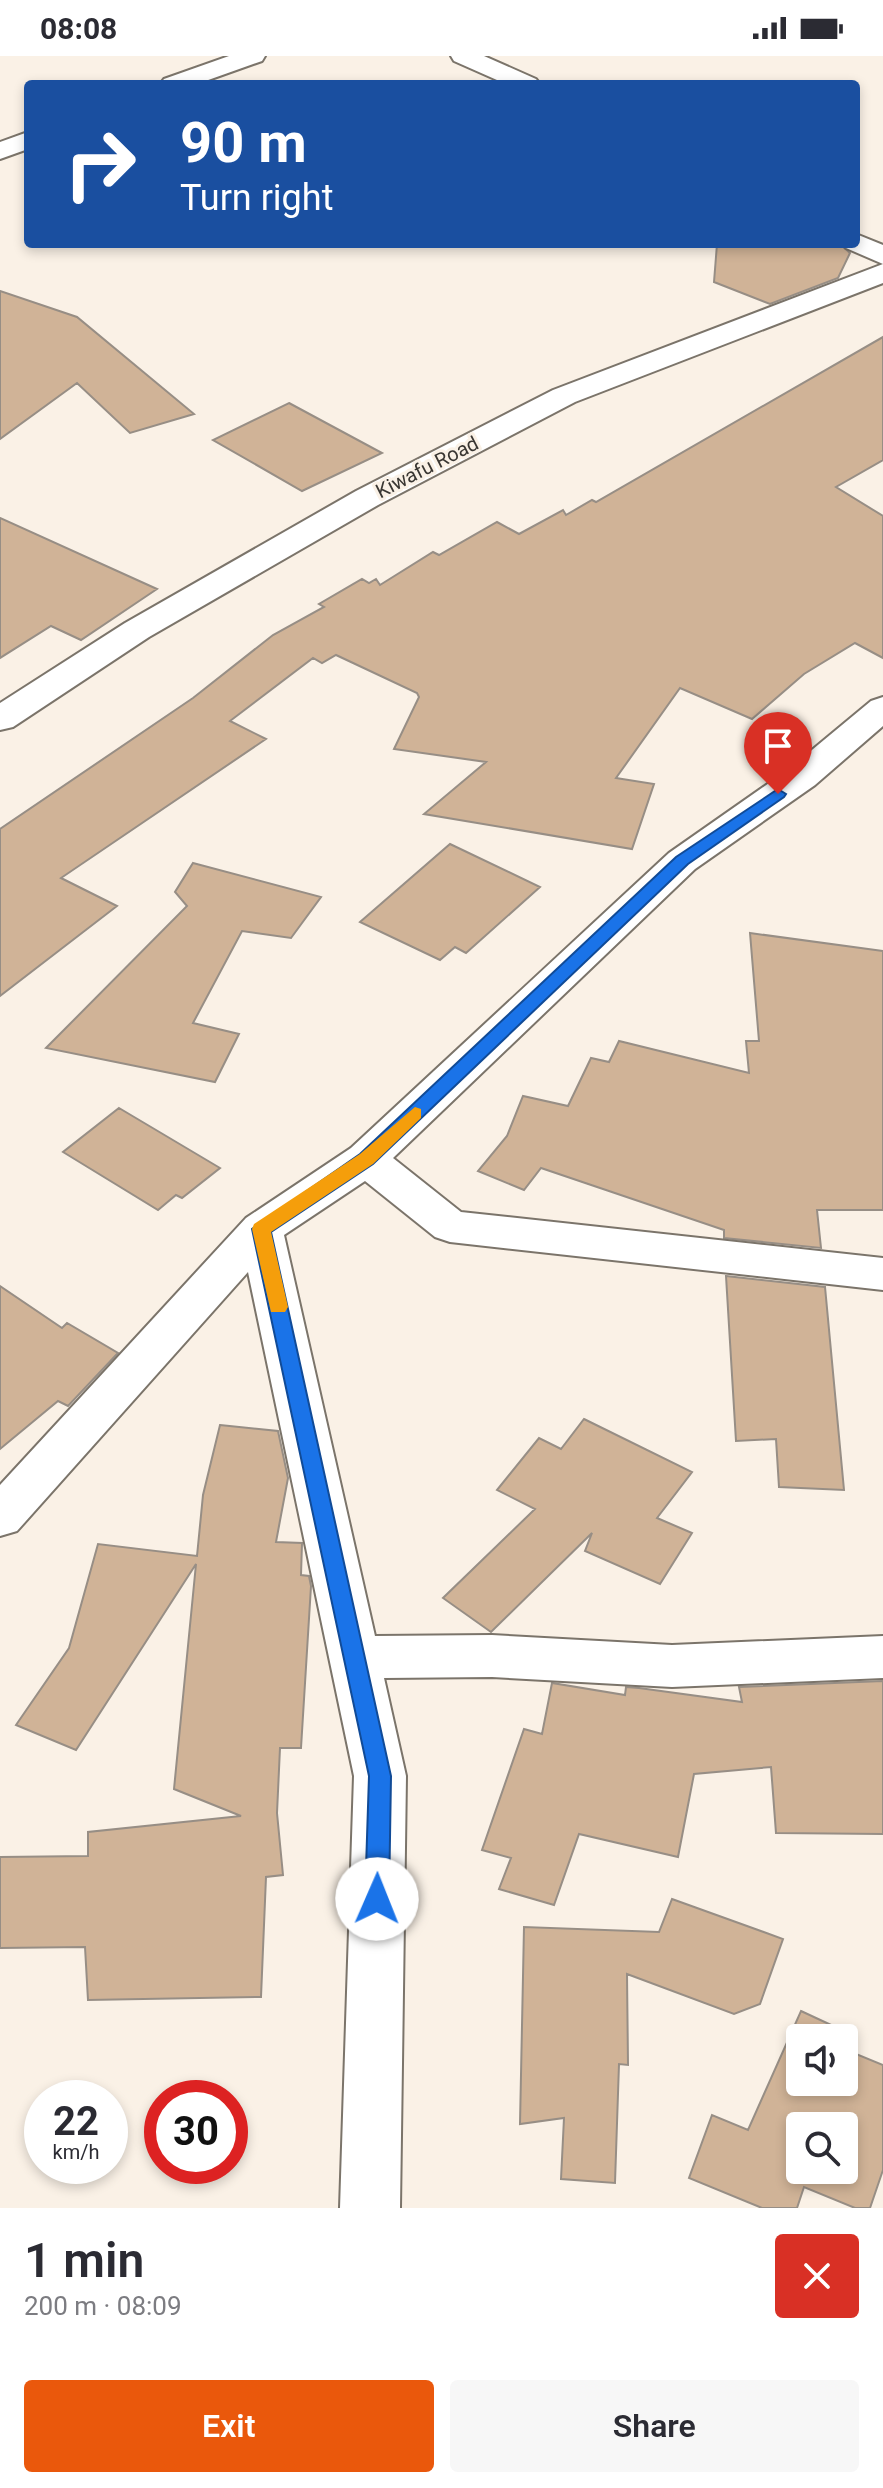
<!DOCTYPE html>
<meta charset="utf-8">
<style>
body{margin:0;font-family:Roboto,sans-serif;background:#f7f7f7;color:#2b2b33;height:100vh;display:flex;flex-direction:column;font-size:30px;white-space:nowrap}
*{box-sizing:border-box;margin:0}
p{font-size:26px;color:#7c7c81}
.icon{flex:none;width:44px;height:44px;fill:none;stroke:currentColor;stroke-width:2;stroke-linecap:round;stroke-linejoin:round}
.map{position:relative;height:2152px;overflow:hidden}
.details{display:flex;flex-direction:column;background:#fff;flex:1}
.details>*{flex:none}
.banner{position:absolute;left:24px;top:24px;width:836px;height:168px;border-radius:8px;box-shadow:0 4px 12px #0003;background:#1a4fa0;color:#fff;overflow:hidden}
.controls{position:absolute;left:786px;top:1968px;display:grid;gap:16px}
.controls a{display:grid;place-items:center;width:72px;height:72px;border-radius:8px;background:#fff;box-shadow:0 4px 12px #0003;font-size:40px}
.speed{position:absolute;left:24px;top:2024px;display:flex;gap:16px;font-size:40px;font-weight:700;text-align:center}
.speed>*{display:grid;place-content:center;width:104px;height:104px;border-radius:50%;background:#fff;box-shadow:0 4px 12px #0003;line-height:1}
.speed small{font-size:20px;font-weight:400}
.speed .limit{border:12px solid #d22;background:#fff;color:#111}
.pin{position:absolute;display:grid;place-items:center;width:68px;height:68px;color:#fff;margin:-82px -34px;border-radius:50% 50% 50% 0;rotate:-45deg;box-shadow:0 0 8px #0007}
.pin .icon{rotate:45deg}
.me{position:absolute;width:88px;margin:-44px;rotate:1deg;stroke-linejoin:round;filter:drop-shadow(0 0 6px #0008)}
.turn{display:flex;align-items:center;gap:28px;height:168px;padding:0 24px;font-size:36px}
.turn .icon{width:104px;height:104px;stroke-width:2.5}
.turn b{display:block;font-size:56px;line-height:68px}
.round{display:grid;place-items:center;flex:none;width:84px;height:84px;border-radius:8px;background:#f7f7f7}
.headline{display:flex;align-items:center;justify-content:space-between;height:136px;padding:0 24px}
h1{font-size:48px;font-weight:600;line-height:60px}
.action{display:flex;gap:16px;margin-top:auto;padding:16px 24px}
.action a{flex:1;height:92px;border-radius:8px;background:#ea580c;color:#fff;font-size:32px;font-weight:600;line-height:92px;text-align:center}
.action a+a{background:#f7f7f7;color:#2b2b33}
.status{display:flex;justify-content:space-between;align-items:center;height:56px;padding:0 40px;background:#fff;direction:ltr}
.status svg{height:22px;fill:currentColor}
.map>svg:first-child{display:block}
.building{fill:#d0b397;stroke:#978e85;stroke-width:2;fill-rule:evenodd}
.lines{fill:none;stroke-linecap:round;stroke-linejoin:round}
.street-casing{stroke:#7b746a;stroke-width:4}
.street{fill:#fff;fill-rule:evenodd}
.route{fill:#1a73e8;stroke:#114b97;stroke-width:2}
.slow{fill:#f59e0b}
.labels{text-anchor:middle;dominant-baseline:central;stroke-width:6;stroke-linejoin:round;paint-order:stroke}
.far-street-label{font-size:20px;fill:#393632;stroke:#faf1e6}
</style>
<div class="status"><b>08:08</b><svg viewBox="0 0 49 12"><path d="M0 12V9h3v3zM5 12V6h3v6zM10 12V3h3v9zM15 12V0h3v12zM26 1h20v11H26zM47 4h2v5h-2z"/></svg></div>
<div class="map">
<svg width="883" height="2152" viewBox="0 0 883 2152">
<rect width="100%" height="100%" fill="#faf1e6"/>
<path class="building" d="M 717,188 L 840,188 L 850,197 L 838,222 L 770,248 L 714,226 Z
M 0,235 L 77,261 L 194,358 L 130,377 L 77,327 L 0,383 Z
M 883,281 L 883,404 L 836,431 L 883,460 L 883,602 L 855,587 L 804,618 L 752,663 L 680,632 L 616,722 L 654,728 L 632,793 L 424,758 L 486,706 L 394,693 L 419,641 L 417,637 L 336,599 L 322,607 L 313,602 L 230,665 L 266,683 L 61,822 L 117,850 L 0,940 L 0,773 L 193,642 L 273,579 L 324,551 L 319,548 L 362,523 L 369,527 L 376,523 L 380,529 L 433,496 L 439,499 L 497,466 L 519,478 L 563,454 L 566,459 L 592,444 L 596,446 Z
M 289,347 L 382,397 L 302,435 L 213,384 Z
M 0,462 L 157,533 L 81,584 L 51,570 L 0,602 Z
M 450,788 L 540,831 L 466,897 L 455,891 L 440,904 L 360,866 Z
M 193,807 L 321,841 L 291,882 L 242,875 L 193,967 L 239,978 L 215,1026 L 46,992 L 187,850 L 175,836 Z
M 750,877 L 883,895 L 883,1154 L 817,1154 L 821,1192 L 724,1182 L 724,1174 L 541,1112 L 524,1134 L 478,1115 L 507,1080 L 523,1040 L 568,1050 L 591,1002 L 609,1006 L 619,985 L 749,1017 L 746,985 L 759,985 Z
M 119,1052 L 220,1112 L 182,1142 L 176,1139 L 158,1154 L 63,1096 Z
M 726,1220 L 825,1231 L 844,1434 L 779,1431 L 776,1383 L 736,1385 Z
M 0,1230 L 62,1272 L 67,1267 L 118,1297 L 68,1350 L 58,1345 L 0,1393 Z
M 584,1363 L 692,1416 L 657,1462 L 692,1477 L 660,1528 L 585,1495 L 592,1477 L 491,1576 L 443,1542 L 535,1453 L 497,1434 L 539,1382 L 561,1393 Z
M 220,1369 L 278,1375 L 288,1422 L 276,1486 L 302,1487 L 301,1519 L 309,1520 L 311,1530 L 301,1692 L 280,1692 L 277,1757 L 283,1819 L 266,1821 L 261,1941 L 88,1944 L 85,1891 L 0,1892 L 0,1801 L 88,1800 L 88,1776 L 241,1760 L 174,1733 L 196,1508 L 76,1694 L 16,1669 L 69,1592 L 98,1488 L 197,1500 L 203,1439 Z
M 883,1625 L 883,1778 L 776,1777 L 771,1711 L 694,1718 L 678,1801 L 579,1778 L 554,1849 L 499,1833 L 511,1802 L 482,1794 L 524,1673 L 542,1678 L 552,1627 L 625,1639 L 626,1631 L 639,1632 L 742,1646 L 739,1631 Z
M 672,1843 L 783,1883 L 760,1948 L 734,1958 L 627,1918 L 628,2009 L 619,2008 L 615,2127 L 561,2123 L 564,2062 L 520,2068 L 524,1871 L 659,1876 Z
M 801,1955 L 842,1974 L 838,1982 L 800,1982 L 800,2026 L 844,2026 L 844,1993 L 883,2009 L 883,2114 L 870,2152 L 855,2152 L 804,2131 L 797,2152 L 762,2152 L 689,2122 L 712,2059 L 748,2074 ZM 800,2070 L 844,2070 L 844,2114 L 800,2114 Z"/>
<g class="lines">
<g class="street-casing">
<path id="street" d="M 229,0 L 265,0 L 262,5 L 197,28 L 160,28 L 164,23 Z
M 451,0 L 484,0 L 536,23 L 540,28 L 506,28 L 454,5 Z
M 28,76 L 28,93 L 0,103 L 0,86 Z
M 856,178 L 883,189 L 883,208 L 846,192 L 843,188 L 856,188 Z
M 883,208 L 883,227 L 575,346 L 378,449 L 149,581 L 13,671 L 0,674 L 0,647 L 125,567 L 356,435 L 553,334 Z
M 883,641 L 883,670 L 815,729 L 695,813 L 393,1102 L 461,1156 L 883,1202 L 883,1234 L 450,1186 L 435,1181 L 365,1125 L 284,1179 L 375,1580 L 492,1579 L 672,1589 L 883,1580 L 883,1622 L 672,1631 L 492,1621 L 384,1622 L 406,1720 L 400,2152 L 340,2152 L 354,1720 L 248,1216 L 17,1475 L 0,1480 L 0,1429 L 246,1162 L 351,1092 L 669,797 L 789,713 L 871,645 Z"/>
</g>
<use href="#street" class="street"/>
</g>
<path class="route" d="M 778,733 L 786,738 L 784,741 L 688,808 L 373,1108 L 271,1176 L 391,1720 L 389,1843 L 385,1851 L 377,1854 L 369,1851 L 365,1843 L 369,1720 L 252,1173 L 360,1098 L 676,801 Z"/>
<path class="slow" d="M 415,1051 L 421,1053 L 421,1062 L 373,1108 L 271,1176 L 288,1251 L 285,1256 L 271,1256 L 252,1173 L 254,1168 L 360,1098 Z"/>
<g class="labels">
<g class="far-street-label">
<text transform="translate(427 411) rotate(-27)">Kiwafu Road</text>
</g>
</g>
</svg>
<div class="controls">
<a><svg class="icon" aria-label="sound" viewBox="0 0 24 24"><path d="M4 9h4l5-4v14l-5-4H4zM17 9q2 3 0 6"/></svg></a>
<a><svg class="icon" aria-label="search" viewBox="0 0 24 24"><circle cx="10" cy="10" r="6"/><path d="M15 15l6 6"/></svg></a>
</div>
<div class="speed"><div>22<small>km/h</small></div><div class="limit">30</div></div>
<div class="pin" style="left:778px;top:738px;background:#d93025"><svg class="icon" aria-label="arrive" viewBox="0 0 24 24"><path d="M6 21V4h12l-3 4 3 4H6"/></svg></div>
<svg class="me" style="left:377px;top:1843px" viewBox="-20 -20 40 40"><circle r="19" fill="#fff"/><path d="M0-13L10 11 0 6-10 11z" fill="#1a73e8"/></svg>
<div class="banner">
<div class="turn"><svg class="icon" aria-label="right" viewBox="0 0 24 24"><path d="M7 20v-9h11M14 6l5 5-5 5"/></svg><div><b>90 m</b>Turn right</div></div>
</div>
</div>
<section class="details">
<div class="headline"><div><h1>1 min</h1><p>200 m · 08:09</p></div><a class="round" style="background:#d93025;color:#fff"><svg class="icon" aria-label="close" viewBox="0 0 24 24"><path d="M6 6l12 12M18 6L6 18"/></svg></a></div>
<div class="action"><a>Exit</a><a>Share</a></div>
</section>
